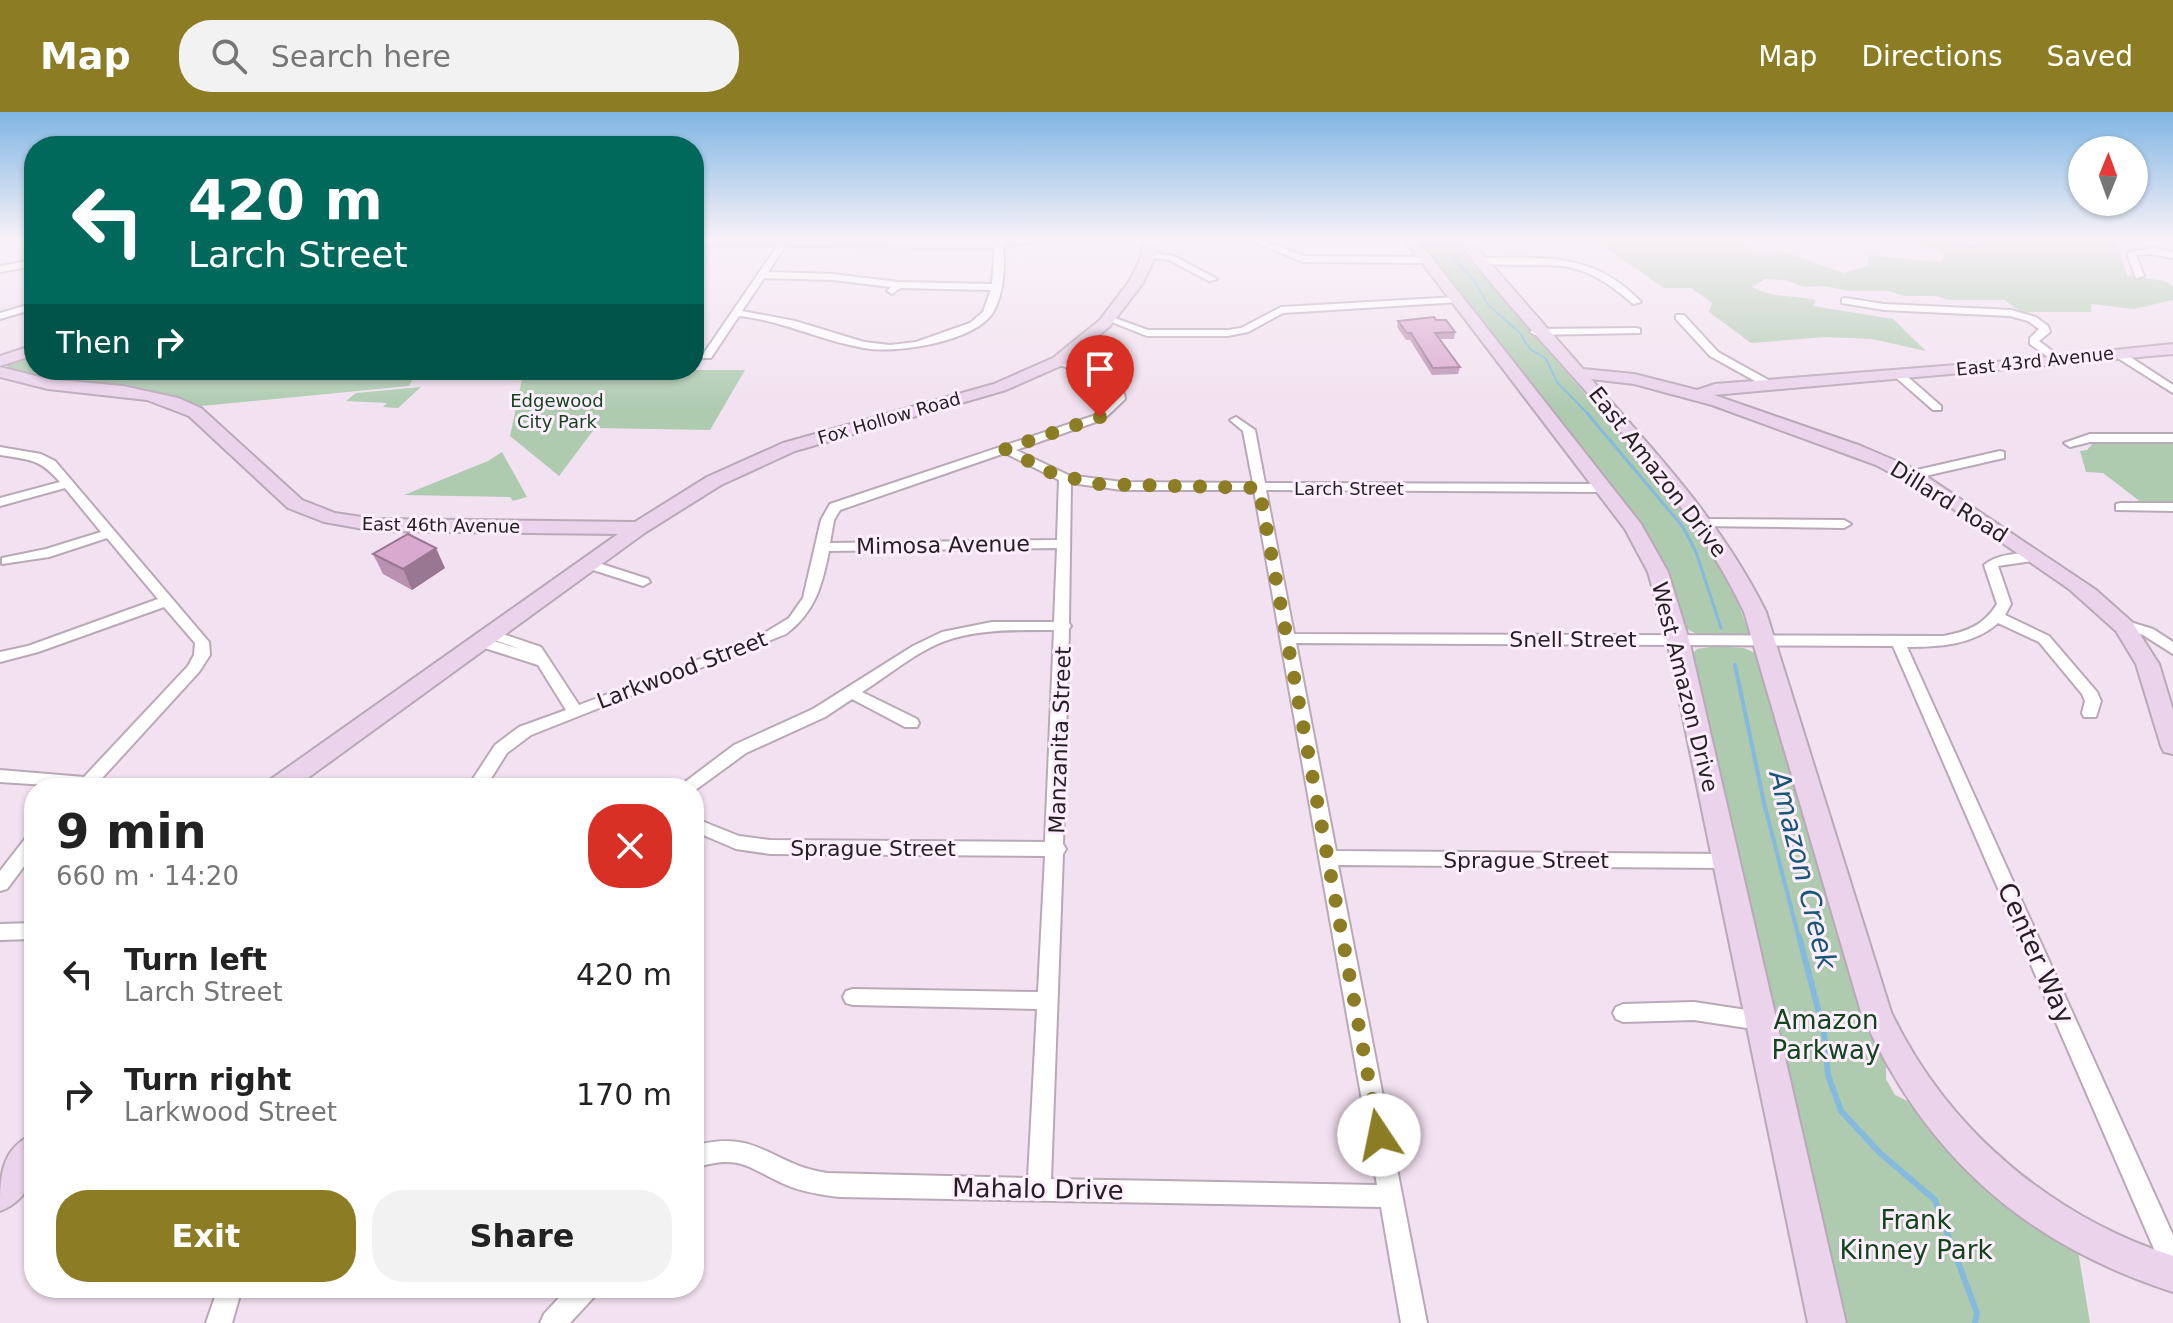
<!DOCTYPE html>
<meta charset="utf-8">
<style>
body{margin:0;font-family:"DejaVu Sans",sans-serif;background:#f2f2f2;color:#222;height:100vh;display:flex;flex-direction:column;font-size:30px;white-space:nowrap}
*{box-sizing:border-box;margin:0}
p{font-size:26px;color:#767676}
.icon{flex:none;width:44px;height:44px;fill:none;stroke:currentColor;stroke-width:2;stroke-linecap:round;stroke-linejoin:round}
.map{position:relative;flex:1;overflow:hidden}
.drawer{position:absolute;left:24px;top:666px;width:680px;height:520px;display:flex;flex-direction:column;background:#fff;border-radius:32px;box-shadow:0 2px 6px #0004}
.drawer>*{flex:none}
.guide{position:absolute;left:24px;top:24px;width:680px;height:244px;border-radius:32px;box-shadow:0 2px 6px #0004;background:#00695c;color:#fff;overflow:hidden}
.needle{width:52px;rotate:1deg}
.controls{position:absolute;left:2068px;top:24px;display:grid;gap:16px}
.controls a{display:grid;place-items:center;width:80px;height:80px;border-radius:50%;background:#fff;box-shadow:0 2px 6px #0004;font-size:40px}
.pin{position:absolute;display:grid;place-items:center;width:68px;height:68px;color:#fff;margin:-82px -34px;border-radius:50% 50% 50% 0;rotate:-45deg;box-shadow:0 0 8px #0007}
.pin .icon{rotate:45deg}
.me{position:absolute;width:88px;margin:-44px;rotate:349deg;stroke-linejoin:round;filter:drop-shadow(0 0 6px #0008)}
.turn{display:flex;align-items:center;gap:28px;height:168px;padding:0 32px;font-size:36px}
.turn .icon{width:104px;height:104px;stroke-width:2.5}
.turn b{display:block;font-size:56px;line-height:68px}
.then{display:flex;align-items:center;height:76px;padding:0 32px;background:#0003;gap:16px;font-size:30px}
.round{display:grid;place-items:center;flex:none;width:84px;height:84px;border-radius:32px;background:#f2f2f2}
.headline{display:flex;align-items:center;justify-content:space-between;height:136px;padding:0 32px}
h1{font-size:48px;font-weight:600;line-height:60px}
.primary-button{display:flex;gap:16px;margin-top:auto;padding:16px 32px}
.primary-button a{flex:1;height:92px;border-radius:32px;background:#8c7c23;color:#fff;font-size:32px;font-weight:600;line-height:92px;text-align:center}
.primary-button a+a{background:#f2f2f2;color:#222}
ul{padding:0;list-style:none}
li{display:flex;align-items:center;gap:24px;height:120px;padding:0 32px}
li div{flex:1}
li b{display:block;font-size:30px}
li em{font-style:normal}
header{display:flex;align-items:center;gap:48px;box-sizing:border-box;height:112px;padding:0 40px;background:#8c7c23;color:#fff}
header strong{font-size:38px}
nav{display:flex;gap:44px;margin-inline-start:auto;font-size:28px}
.search{width:560px;height:72px;background:#f2f2f2;display:flex;align-items:center;gap:20px;box-sizing:border-box;padding:0 28px;border-radius:32px;color:#767676;font-size:30px}
.map>svg:first-child{display:block}
.green{fill:#aecbb0}
.lines{fill:none;stroke-linecap:round;stroke-linejoin:round}
.stream-far3{stroke:#85bade;stroke-width:2}
.stream-far2{stroke:#85bade;stroke-width:3}
.stream-far1{stroke:#85bade;stroke-width:4}
.stream{stroke:#85bade;stroke-width:6}
.street-casing{stroke:#b9a9b7;stroke-width:4}
.secondary-casing{stroke:#b9a9b7;stroke-width:4}
.street{fill:#fff;fill-rule:evenodd}
.secondary{fill:#ead3eb;fill-rule:evenodd}
.wall{fill:#bb91b2}
.shaded-wall{fill:#997691}
.building{fill:#daa9cf;stroke:#997691;stroke-width:2}
.route{stroke:#8c7c23;stroke-width:14;stroke-dasharray:0 25.2}
.labels{text-anchor:middle;dominant-baseline:central;stroke-width:6;stroke-linejoin:round;paint-order:stroke}
.far-street-label{font-size:18px;fill:#251f24;stroke:#ffeefd}
.far-park-label{font-size:18px;fill:#13451d;stroke:#ffeefd}
.street-label{font-size:22px;fill:#251f24;stroke:#ffeefd}
.near-street-label{font-size:26px;fill:#251f24;stroke:#ffeefd}
.near-park-label{font-size:26px;fill:#13451d;stroke:#ffeefd}
.near-water-label{font-size:28px;font-style:italic;fill:#165679;stroke:#ffeefd}
</style>
<header>
<strong>Map</strong>
<div class="search"><svg class="icon" aria-label="search" viewBox="0 0 24 24"><circle cx="10" cy="10" r="6"/><path d="M15 15l6 6"/></svg>Search here</div>
<nav><a>Map</a><a>Directions</a><a>Saved</a></nav>
</header>
<div class="map">
<svg width="2173" height="1211" viewBox="0 0 2173 1211">
<rect width="100%" height="100%" fill="#f2e1f0"/>
<path class="green" d="M 1417,127 L 1451,127 L 1683,395 L 1732,472 L 1749,523 C 1730,526 1702,528 1686,516 L 1663,450 L 1645,417 Z
M 1593,127 L 1733,127 L 1756,141 L 1782,139 L 1844,161 L 1868,154 L 1868,143 L 1940,150 L 1945,143 L 1909,127 L 1947,127 L 1976,134 L 1982,132 L 1982,127 L 2148,127 L 2142,131 L 2117,130 L 2127,163 L 2164,169 L 2173,174 L 2173,188 L 2134,197 L 2091,192 L 2091,200 L 2022,200 L 2004,188 L 1950,188 L 1935,184 L 1905,184 L 1888,179 L 1849,179 L 1824,174 L 1804,175 L 1785,168 L 1765,167 L 1752,175 C 1770,186 1795,183 1816,188 L 1813,194 L 1893,207 L 1926,239 L 1872,227 L 1826,225 L 1751,231 L 1709,200 L 1712,191 L 1691,176 L 1664,176 Z
M 34,244 L 34,258 L 418,258 L 409,274 L 201,294 L 174,283 L 26,262 L 6,254 Z
M 524,258 L 745,258 L 710,318 L 595,316 L 559,364 L 510,324 Z
M 421,275 L 398,296 L 383,295 L 387,291 L 346,289 L 356,281 Z
M 2095,329 L 2173,329 L 2173,391 L 2142,391 L 2103,361 L 2086,360 L 2080,339 L 2087,338 Z
M 502,340 L 527,385 L 513,389 L 510,385 L 404,383 L 488,349 Z
M 1716,534 L 1744,536 L 1759,543 L 1835,813 L 1866,904 L 1886,951 L 1886,967 L 1895,983 L 1914,992 L 2078,1139 L 2090,1211 L 1847,1211 L 1692,542 L 1697,537 Z"/>
<g class="lines">
<path class="stream-far3" d="M 1436,127 L 1476,171 L 1488,193 L 1519,220 L 1530,237 L 1546,247 L 1557,270 L 1589,303"/>
<path class="stream-far2" d="M 1587,301 L 1683,415 L 1696,440 L 1721,516"/>
<path class="stream-far1" d="M 1735,553 L 1765,695 L 1799,826"/>
<path class="stream" d="M 1799,824 L 1824,920 L 1828,963 L 1841,999 L 1880,1041 L 1935,1088 L 1977,1201 L 1975,1211"/>
<g class="street-casing">
<path id="street" d="M 782,127 L 790,127 L 768,160 L 833,162 L 898,170 L 992,172 L 995,132 L 1002,130 C 1006,150 1004,184 992,202 C 972,230 896,242 864,236 C 821,229 784,209 739,204 L 711,246 L 703,246 L 702,244 ZM 764,166 L 833,168 L 891,175 L 887,179 L 892,182 L 900,176 L 991,178 L 983,200 L 970,211 L 916,230 L 890,233 L 864,230 L 795,209 L 742,199 Z
M 1247,127 L 1259,127 L 1304,144 L 1426,145 L 1431,148 L 1426,151 L 1303,150 Z
M 2151,136 L 2173,140 L 2173,146 L 2151,142 L 2136,143 L 2144,164 L 2136,166 L 2127,141 Z
M 1149,140 L 1174,144 L 1217,167 L 1209,169 L 1169,148 L 1146,145 L 1145,143 Z
M 1482,146 C 1544,146 1594,140 1641,190 L 1633,192 C 1570,136 1551,160 1479,151 L 1479,147 Z
M 34,148 L 34,154 L 0,160 L 0,154 Z
M 1457,185 L 1462,188 L 1460,190 L 1283,201 L 1248,220 L 1228,224 L 1147,224 L 1104,207 L 1109,204 L 1148,218 L 1228,218 L 1241,216 L 1281,195 Z
M 1845,186 L 1884,192 L 2011,198 L 2036,205 L 2048,214 L 2050,220 L 2039,229 L 2063,247 L 2054,249 L 2030,232 L 2030,226 L 2039,217 L 2028,209 L 2010,204 L 1884,198 L 1842,191 L 1842,187 Z
M 34,191 L 34,197 L 0,207 L 0,201 Z
M 1676,203 L 1684,203 L 1718,240 L 1772,270 L 1772,274 L 1764,274 L 1710,244 L 1676,207 Z
M 1636,216 L 1640,217 L 1640,221 L 1535,223 L 1530,220 L 1535,217 Z
M 2113,239 L 2121,239 L 2173,273 L 2173,281 L 2113,243 Z
M 1059,246 L 1116,268 L 1123,277 L 1125,287 L 1104,307 L 1016,338 L 1068,363 L 1122,370 L 1253,371 L 1243,319 L 1230,308 L 1236,305 L 1255,318 L 1265,371 L 1605,372 L 1611,376 L 1605,380 L 1266,378 L 1294,522 L 1943,524 C 1967,520 1984,513 1997,492 L 1984,453 C 1997,442 2022,440 2039,442 L 2039,448 L 1998,454 L 2011,492 L 2005,503 L 2049,524 L 2097,580 L 2101,589 L 2096,605 L 2084,605 L 2082,601 L 2085,589 L 2082,582 L 2039,530 L 1998,511 C 1973,533 1940,535 1907,535 L 2173,1123 L 2173,1163 L 2164,1160 L 1893,534 L 1296,531 L 1336,739 L 1726,742 L 1732,744 L 1735,749 L 1732,754 L 1726,756 L 1338,753 L 1427,1211 L 1401,1211 L 1381,1095 L 840,1085 C 821,1083 802,1080 784,1072 C 745,1054 740,1042 694,1056 L 694,1034 C 758,1016 771,1053 827,1061 L 1028,1066 L 1037,897 L 853,893 L 846,891 L 843,885 L 846,879 L 853,877 L 1038,880 L 1045,744 L 770,742 L 736,737 L 694,719 L 694,706 L 739,724 L 770,728 L 1045,730 L 1054,518 C 1020,518 987,517 954,526 C 921,535 891,562 862,580 L 917,607 L 919,611 L 917,615 L 905,615 L 852,587 L 825,605 L 746,641 L 694,679 L 694,676 L 677,676 L 734,633 L 813,597 L 913,534 L 942,520 L 992,510 L 1054,510 L 1057,436 L 829,439 C 822,474 815,500 786,522 L 531,623 L 507,641 L 485,676 L 467,676 L 495,633 L 519,615 L 566,598 L 538,553 L 475,533 L 473,530 L 480,525 L 520,537 L 486,525 L 484,522 L 491,518 L 541,535 L 579,593 L 758,525 L 789,506 L 803,486 L 821,408 L 830,392 L 1096,303 L 1113,286 L 1108,272 L 1055,251 L 1055,247 ZM 1005,341 L 1059,368 L 1057,428 L 830,431 L 834,408 L 840,398 ZM 1071,371 L 1122,378 L 1254,378 L 1377,1073 L 1051,1067 L 1063,742 L 1066,737 L 1063,732 L 1069,517 L 1071,514 L 1069,511 Z
M 1893,259 L 1901,259 L 1941,294 L 1941,298 L 1933,298 L 1893,263 Z
M 2090,322 L 2173,322 L 2173,330 L 2090,330 L 2070,335 L 2064,331 Z
M 0,335 L 41,342 L 55,349 L 209,530 L 210,543 L 199,560 L 93,676 L 0,670 L 0,658 L 84,665 L 188,554 L 194,543 L 195,531 L 164,495 L 38,540 L 0,550 L 0,540 L 28,534 L 158,487 L 107,426 L 49,445 L 2,452 L 2,446 L 46,437 L 101,420 L 65,376 L 0,394 L 0,386 L 60,370 C 39,346 30,348 0,343 Z
M 2000,339 L 2004,340 L 2004,346 L 1912,367 L 1906,363 L 1908,360 Z
M 2121,391 L 2173,391 L 2173,399 L 2116,398 L 2116,392 Z
M 1704,407 L 1844,408 L 1851,412 L 1844,416 L 1699,414 L 1699,408 Z
M 589,448 L 648,467 L 650,470 L 643,474 L 584,455 L 582,452 L 584,449 Z
M 2120,507 L 2153,517 L 2173,530 L 2173,542 L 2143,523 L 2115,514 L 2113,511 Z
M 34,721 L 34,741 L 7,777 L 0,779 L 0,759 L 28,723 Z
M 34,811 L 34,827 L 0,828 L 0,812 Z
M 1694,890 L 1760,900 L 1767,903 L 1770,909 L 1767,915 L 1760,918 L 1694,908 L 1623,910 L 1616,907 L 1613,901 L 1616,895 L 1623,892 Z
M 218,1176 L 242,1176 L 232,1211 L 206,1211 Z
M 568,1176 L 597,1176 L 594,1185 L 570,1211 L 540,1211 L 544,1202 Z"/>
</g>
<g class="secondary-casing">
<path id="secondary" d="M 694,127 L 1035,127 L 1029,131 L 985,136 L 694,133 Z
M 1143,127 L 1157,127 L 1156,143 L 1143,171 L 1110,214 L 1065,252 L 1006,278 L 795,339 L 721,373 L 646,420 L 294,676 L 263,676 L 267,670 L 618,422 L 375,419 L 324,410 L 288,396 L 189,304 L 147,288 L 48,277 L 0,265 L 0,255 L 48,267 L 123,274 L 178,286 L 201,296 L 302,388 L 335,401 L 375,407 L 635,410 L 707,365 L 783,331 L 994,272 L 1053,246 L 1100,208 L 1131,167 L 1142,143 Z
M 1404,127 L 1417,127 L 1641,412 L 1668,460 L 1689,528 L 1846,1211 L 1808,1211 L 1667,528 L 1648,460 L 1625,417 Z
M 1456,127 L 1469,127 L 1583,257 L 1634,262 L 1697,278 L 1715,272 L 2008,249 L 2173,232 L 2173,242 L 1714,283 L 1861,334 L 1917,358 L 2096,478 L 2132,510 L 2159,552 L 2173,598 L 2173,642 L 2164,640 L 2161,634 L 2136,552 L 2116,519 L 2069,477 L 1936,385 L 1876,353 L 1712,293 L 1634,272 L 1591,267 C 1656,341 1722,411 1766,500 L 1891,900 C 1946,1016 2051,1105 2173,1144 L 2173,1180 C 2024,1132 1924,1043 1861,900 L 1744,500 C 1677,358 1550,251 1456,127 Z
M 34,233 L 34,243 L 0,254 L 0,244 Z
M 34,1022 C 34,1055 36,1085 0,1099 C 0,1066 0,1036 34,1022 Z"/>
</g>
<use href="#street" class="street"/>
<use href="#secondary" class="secondary"/>
</g>
<path class="wall" d="M 1436,208 L 1455,220 L 1454,227 L 1440,227 L 1460,255 L 1458,262 L 1432,263 L 1410,228 L 1406,228 L 1397,215 L 1398,209 Z
M 373,442 L 445,456 L 412,478 L 383,462 Z"/>
<path class="shaded-wall" d="M 436,436 L 445,456 L 412,478 L 403,457 Z"/>
<path class="building" d="M 1434,205 L 1436,208 L 1446,208 L 1455,220 L 1435,221 L 1460,255 L 1433,256 L 1411,221 L 1407,221 L 1398,209 Z
M 408,422 L 436,436 L 403,457 L 373,442 Z"/>
<linearGradient id="sky" x2="0" y2="1"><stop stop-color="#80b6e4"/><stop offset="0.43" stop-color="#f9f2f8"/><stop offset="1" stop-color="#f9f2f8" stop-opacity="0"/></linearGradient>
<rect width="2173" height="297" fill="url(#sky)"/>
<g class="lines">
<path class="route" d="M 1100,305 L 1005,337 L 1052,361 L 1096,372 L 1259,376 L 1379,1023"/>
</g>
<g class="labels">
<g class="far-street-label">
<text transform="translate(2035 249) rotate(-6)">East 43rd Avenue</text>
<text transform="translate(889 306) rotate(-16)">Fox Hollow Road</text>
<text x="1349" y="376">Larch Street</text>
<text transform="translate(441 413) rotate(1)">East 46th Avenue</text>
</g>
<g class="far-park-label">
<text x="557" y="288">Edgewood<tspan x="557" dy="21">City Park</tspan></text>
</g>
<g class="street-label">
<text transform="translate(1658 360) rotate(52)">East Amazon Drive</text>
<text transform="translate(1949 390) rotate(32)">Dillard Road</text>
<text transform="translate(943 433) rotate(-1)">Mimosa Avenue</text>
<text x="1573" y="527">Snell Street</text>
<text transform="translate(682 558) rotate(-21)">Larkwood Street</text>
<text transform="translate(1685 575) rotate(76)">West Amazon Drive</text>
<text transform="translate(1060 628) rotate(-88)">Manzanita Street</text>
<text x="873" y="736">Sprague Street</text>
<text x="1526" y="748">Sprague Street</text>
</g>
<g class="near-street-label">
<text transform="translate(2036 841) rotate(66)">Center Way</text>
<text transform="translate(1038 1077) rotate(1)">Mahalo Drive</text>
</g>
<g class="near-park-label">
<text x="1826" y="908">Amazon<tspan x="1826" dy="30">Parkway</tspan></text>
<text x="1916" y="1108">Frank<tspan x="1916" dy="30">Kinney Park</tspan></text>
</g>
<g class="near-water-label">
<text transform="translate(1803 758) rotate(76)">Amazon Creek</text>
</g>
</g>
</svg>
<div class="controls">
<a><svg class="needle" viewBox="-14 -14 28 28"><path d="M0-13l5 13h-10z" fill="#e53935"/><path d="M0 13l5-13h-10z" fill="#767676"/></svg></a>
</div>
<div class="pin" style="left:1100px;top:305px;background:#d93025"><svg class="icon" aria-label="arrive" viewBox="0 0 24 24"><path d="M6 21V4h12l-3 4 3 4H6"/></svg></div>
<svg class="me" style="left:1379px;top:1023px" viewBox="-20 -20 40 40"><circle r="19" fill="#fff"/><path d="M0-13L10 11 0 6-10 11z" fill="#8c7c23"/></svg>
<div class="guide">
<div class="turn"><svg class="icon" aria-label="left" viewBox="0 0 24 24"><path d="M17 20v-9H6M10 6l-5 5 5 5"/></svg><div><b>420 m</b>Larch Street</div></div>
<div class="then">Then<svg class="icon" aria-label="right" viewBox="0 0 24 24"><path d="M7 20v-9h11M14 6l5 5-5 5"/></svg></div>
</div>
<section class="drawer">
<div class="headline"><div><h1>9 min</h1><p>660 m · 14:20</p></div><a class="round" style="background:#d93025;color:#fff"><svg class="icon" aria-label="close" viewBox="0 0 24 24"><path d="M6 6l12 12M18 6L6 18"/></svg></a></div>
<ul>
<li><svg class="icon" aria-label="left" viewBox="0 0 24 24"><path d="M17 20v-9H6M10 6l-5 5 5 5"/></svg><div><b>Turn left</b><p>Larch Street</p></div><em>420 m</em></li>
<li><svg class="icon" aria-label="right" viewBox="0 0 24 24"><path d="M7 20v-9h11M14 6l5 5-5 5"/></svg><div><b>Turn right</b><p>Larkwood Street</p></div><em>170 m</em></li>
</ul>
<div class="primary-button"><a>Exit</a><a>Share</a></div>
</section>
</div>
